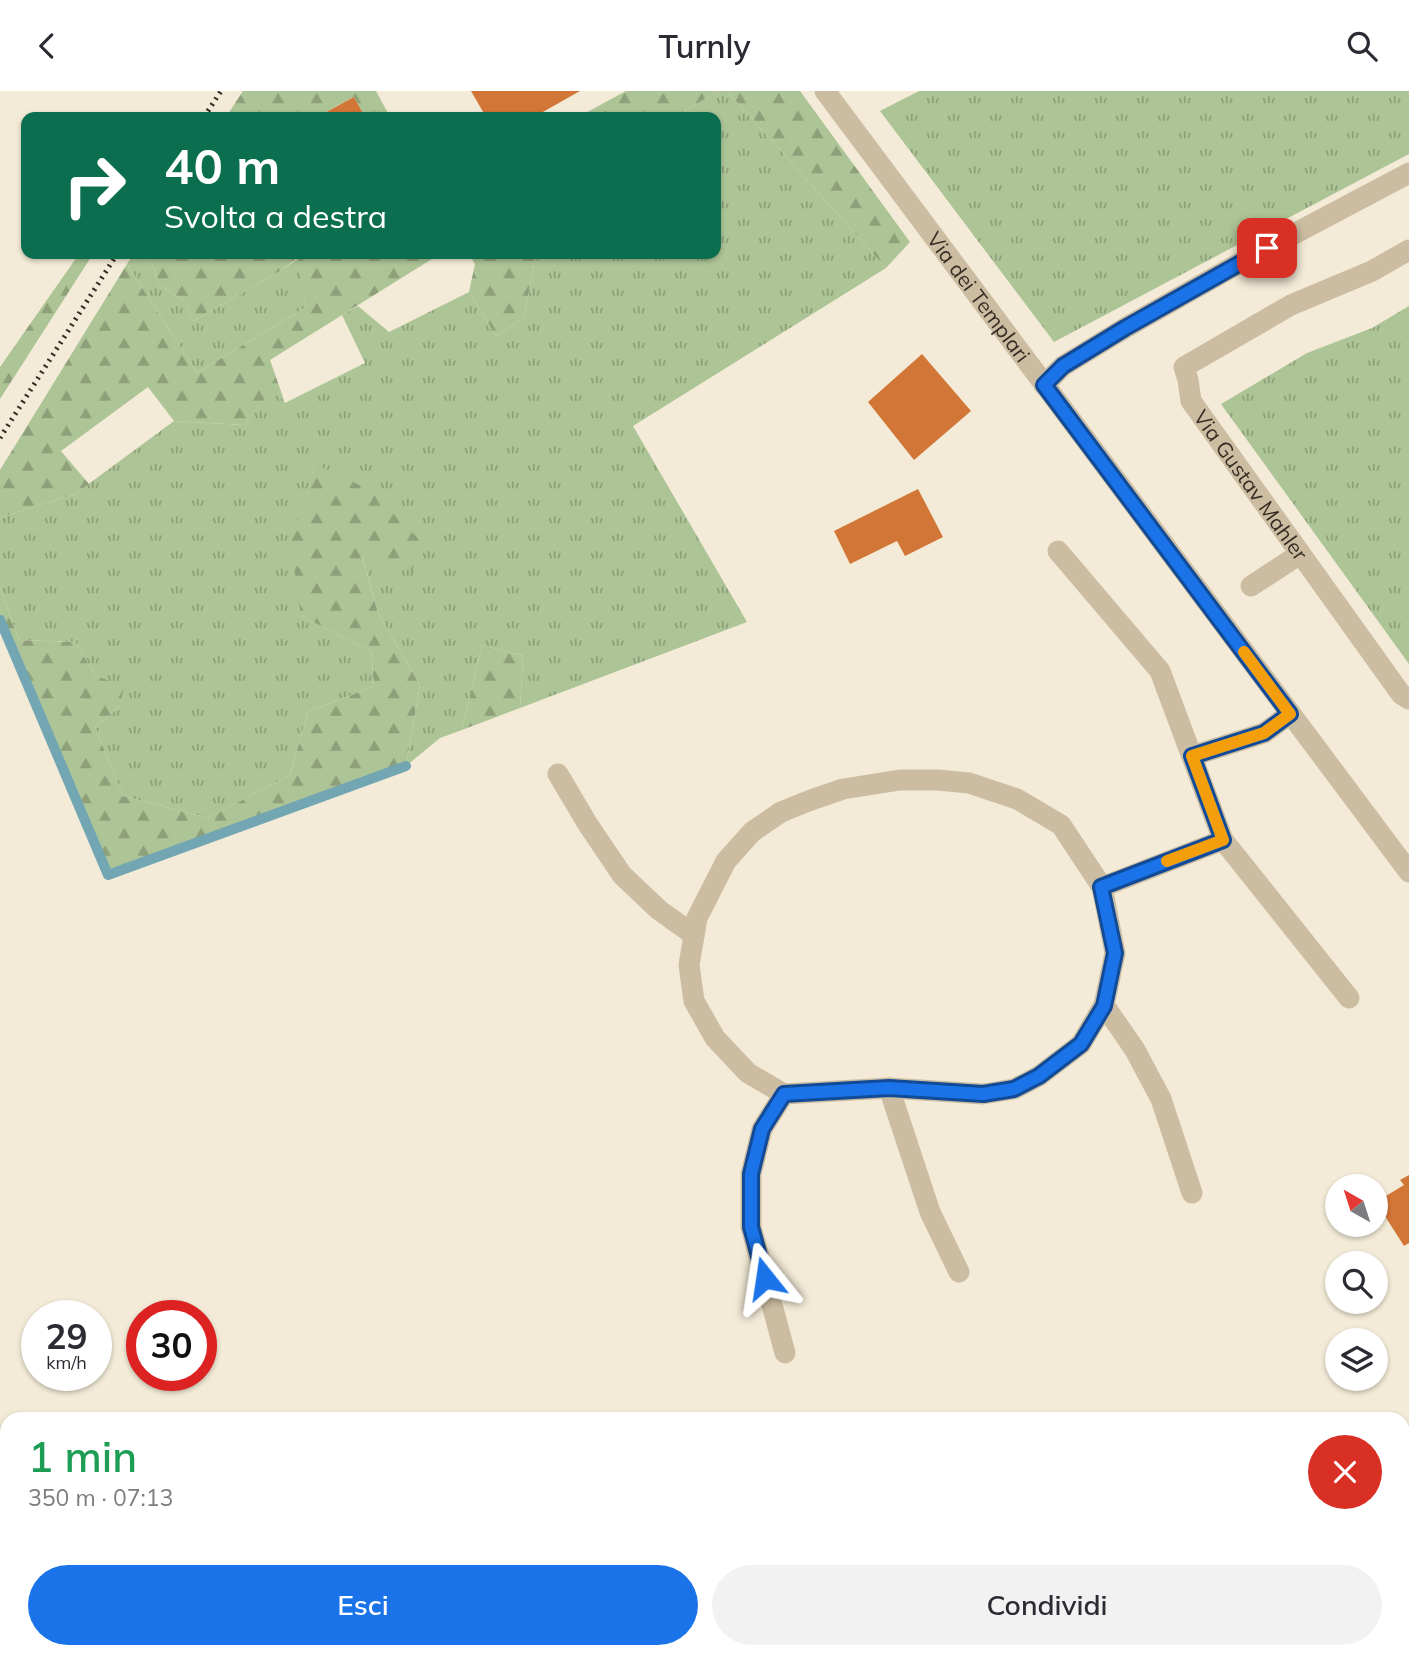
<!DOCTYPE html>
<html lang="it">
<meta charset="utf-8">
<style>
body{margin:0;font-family:Mulish,sans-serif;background:#f2f2f3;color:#2b2b33;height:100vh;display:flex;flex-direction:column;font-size:26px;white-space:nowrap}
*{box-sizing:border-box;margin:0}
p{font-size:23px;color:#7c7c81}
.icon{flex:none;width:38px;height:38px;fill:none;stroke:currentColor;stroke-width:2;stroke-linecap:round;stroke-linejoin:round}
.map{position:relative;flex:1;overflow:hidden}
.side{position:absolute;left:0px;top:1321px;width:1410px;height:247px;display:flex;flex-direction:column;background:#fff;border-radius:21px 21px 0 0;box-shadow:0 2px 5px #0004}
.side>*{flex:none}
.guide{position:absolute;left:21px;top:21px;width:700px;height:147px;border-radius:14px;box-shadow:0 2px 5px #0004;background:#0b6e4f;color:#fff;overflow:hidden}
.needle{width:46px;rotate:321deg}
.controls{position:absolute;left:1325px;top:1083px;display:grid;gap:14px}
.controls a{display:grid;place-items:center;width:63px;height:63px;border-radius:50%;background:#fff;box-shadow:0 2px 5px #0004;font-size:35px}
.speed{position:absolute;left:21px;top:1209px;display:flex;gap:14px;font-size:35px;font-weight:700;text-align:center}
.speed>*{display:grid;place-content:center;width:91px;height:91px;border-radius:50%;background:#fff;box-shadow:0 2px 5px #0004;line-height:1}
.speed small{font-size:18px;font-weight:400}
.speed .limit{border:10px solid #d22;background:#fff;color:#111}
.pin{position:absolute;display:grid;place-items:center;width:60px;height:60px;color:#fff;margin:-30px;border-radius:14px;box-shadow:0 4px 10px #0006}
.me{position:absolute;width:77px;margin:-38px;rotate:345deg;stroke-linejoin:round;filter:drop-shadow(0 0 5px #0008)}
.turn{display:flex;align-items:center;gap:24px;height:147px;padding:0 28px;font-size:32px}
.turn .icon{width:91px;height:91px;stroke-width:2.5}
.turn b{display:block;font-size:49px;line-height:60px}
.round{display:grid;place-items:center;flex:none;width:74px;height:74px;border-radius:37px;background:#f2f2f3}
.headline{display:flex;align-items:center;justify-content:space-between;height:119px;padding:0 28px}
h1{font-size:42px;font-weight:600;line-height:52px;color:#1e9e55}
.primary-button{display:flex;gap:14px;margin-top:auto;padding:14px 28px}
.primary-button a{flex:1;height:80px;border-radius:42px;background:#1a73e8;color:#fff;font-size:28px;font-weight:600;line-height:80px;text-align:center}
.primary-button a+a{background:#f2f2f3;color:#2b2b33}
header{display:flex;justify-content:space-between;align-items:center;height:91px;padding:0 28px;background:#fff;font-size:32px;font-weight:600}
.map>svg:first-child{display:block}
.grass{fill:url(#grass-tufts)}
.forest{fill:url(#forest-firs)}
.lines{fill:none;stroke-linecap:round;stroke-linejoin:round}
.stream{stroke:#73a6b3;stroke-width:10}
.building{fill:#d27637}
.minor{stroke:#ccbda2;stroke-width:21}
.rail{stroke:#362d25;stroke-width:5;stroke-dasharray:2 5;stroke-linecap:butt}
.route-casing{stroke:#114b97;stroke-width:18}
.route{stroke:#1a73e8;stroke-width:12}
.slow{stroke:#f59e0b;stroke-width:12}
.labels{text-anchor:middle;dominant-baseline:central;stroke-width:5;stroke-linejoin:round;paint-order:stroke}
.street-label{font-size:21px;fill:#362d25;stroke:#fbf4e4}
</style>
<header><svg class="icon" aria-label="back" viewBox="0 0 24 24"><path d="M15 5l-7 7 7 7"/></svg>Turnly<svg class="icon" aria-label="search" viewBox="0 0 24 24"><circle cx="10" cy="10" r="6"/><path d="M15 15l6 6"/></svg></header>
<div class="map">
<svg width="1409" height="1567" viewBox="0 0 1409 1567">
<defs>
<pattern id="grass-tufts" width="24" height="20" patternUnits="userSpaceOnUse" patternTransform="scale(1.75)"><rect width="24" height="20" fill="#adc496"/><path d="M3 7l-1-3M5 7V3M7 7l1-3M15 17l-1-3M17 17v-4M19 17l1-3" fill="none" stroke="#8ea07a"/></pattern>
<pattern id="forest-firs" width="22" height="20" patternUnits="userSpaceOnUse" patternTransform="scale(1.75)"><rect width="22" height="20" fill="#adc496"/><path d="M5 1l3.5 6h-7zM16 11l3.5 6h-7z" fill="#8ea07a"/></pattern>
</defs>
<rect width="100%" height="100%" fill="#f3ebd7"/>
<path class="grass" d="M 719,0 L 727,0 L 886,177 L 633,335 L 747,531 L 520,617 L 523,565 L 482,554 L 462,639 L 440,647 L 406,675 L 420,594 L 378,522 L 362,464 L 315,374 L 305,408 L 301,525 L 371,560 L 374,595 L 308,621 L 290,684 L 208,727 L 123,705 L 95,636 L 120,615 L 96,585 L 75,551 L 19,549 L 0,497 L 0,429 L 2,426 L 75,403 L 174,330 L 244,334 L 273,296 L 285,312 L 365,272 L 342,224 L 358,215 L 389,241 L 469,201 L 496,245 L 524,227 L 536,163 L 716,163 L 716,26 L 674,26 Z
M 919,0 L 1409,0 L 1409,63 L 1054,251 L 880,20 Z
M 134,163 L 149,163 L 159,193 L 184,210 L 193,230 L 282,179 L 304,163 L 338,163 L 299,166 L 306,216 L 197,282 L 127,173 Z
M 1409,215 L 1409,573 L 1221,313 L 1307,262 L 1372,237 Z"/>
<path class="forest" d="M 243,0 L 376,0 L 390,26 L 365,26 L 354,6 L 316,26 L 226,26 Z
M 626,0 L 719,0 L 674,26 L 578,26 Z
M 727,0 L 800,0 L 910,151 L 886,177 Z
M 79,163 L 93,163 L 0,308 L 0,276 Z
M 149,163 L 304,163 L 301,166 L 338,163 L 440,163 L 270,269 L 285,312 L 273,297 L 244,334 L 174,330 L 148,296 L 61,360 L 89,393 L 75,403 L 2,426 L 0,429 L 0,379 L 127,173 L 197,282 L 306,216 L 298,166 L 282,179 L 193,230 L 184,210 L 159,193 Z
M 469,163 L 536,163 L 524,227 L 496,245 L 469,201 L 475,173 Z
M 315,373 L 368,398 L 422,451 L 412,480 L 362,465 L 378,522 L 420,594 L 406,675 L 108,784 L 0,529 L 0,497 L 19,549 L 75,551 L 96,585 L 124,595 L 120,615 L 95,636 L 123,705 L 208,727 L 290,684 L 308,621 L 374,595 L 371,560 L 301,525 L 290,449 L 305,408 Z
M 482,554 L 523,565 L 520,617 L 462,639 Z"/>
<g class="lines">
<path class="stream" d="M 0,529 L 108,784 L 406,675"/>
</g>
<path class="building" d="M 471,0 L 580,0 L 534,26 L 486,26 Z
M 354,6 L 365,26 L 317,26 Z
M 922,263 L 971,320 L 914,369 L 868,311 Z
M 918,398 L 943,446 L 905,465 L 897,450 L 850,473 L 834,440 Z
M 1409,1084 L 1409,1152 L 1404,1155 L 1376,1111 L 1404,1094 L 1400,1089 Z
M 994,1561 L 1103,1561 L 1095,1567 L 1077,1567 L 1076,1566 L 1074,1567 L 986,1567 Z
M 1249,1561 L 1288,1561 L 1293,1567 L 1242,1567 Z"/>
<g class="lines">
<g class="minor">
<path id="s1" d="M 825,0 L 1409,781"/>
<path id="s2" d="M 1409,159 L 1372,180 L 1291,214 L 1184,276 L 1188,289 L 1191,310 L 1401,603 L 1409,608"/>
<path d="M 1044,294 L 1063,275 L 1125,237 L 1243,170 L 1409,82"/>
<path d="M 1058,460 L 1160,580 L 1223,749 L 1349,907"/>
<path d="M 1251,495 L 1300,463"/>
<path d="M 1192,665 L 1264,642 L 1290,623"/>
<path d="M 558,683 L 587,732 L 622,784 L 659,819 L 694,844"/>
<path d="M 900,689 L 938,689 L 969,692 L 1017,708 L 1061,734 L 1102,796 L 1115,862 L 1104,914 L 1081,953 L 1039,985 L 1014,998 L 983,1003 L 889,997 L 784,1003 L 748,982 L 715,947 L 694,910 L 689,874 L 697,827 L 726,770 L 752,741 L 781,721 L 811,709 L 843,698 Z"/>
<path d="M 1102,796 L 1223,749"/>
<path d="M 1104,914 L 1135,959 L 1161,1008 L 1192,1102"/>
<path d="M 889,997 L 930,1121 L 959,1181"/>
<path d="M 784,1003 L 762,1038 L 751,1083 L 751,1136 L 785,1262"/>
</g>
<path class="rail" d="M 204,26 L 221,0
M 0,347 L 117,163"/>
</g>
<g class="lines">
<g class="route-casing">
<path id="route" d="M 765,1187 L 751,1136 L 751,1083 L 762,1038 L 784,1003 L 889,997 L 983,1003 L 1014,998 L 1039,985 L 1081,953 L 1104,915 L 1115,862 L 1101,796 L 1223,749 L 1192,665 L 1264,642 L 1290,623 L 1044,294 L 1063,275 L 1125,237 L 1267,157"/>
</g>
<use href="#route" class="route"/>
<path class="slow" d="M 1167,770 L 1223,749 L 1192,665 L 1264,642 L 1290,623 L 1244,561"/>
</g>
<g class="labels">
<g class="street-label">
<text stroke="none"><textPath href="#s1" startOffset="257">Via dei Templari</textPath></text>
<text stroke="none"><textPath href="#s2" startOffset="392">Via Gustav Mahler</textPath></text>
</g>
</g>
</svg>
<div class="controls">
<a><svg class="needle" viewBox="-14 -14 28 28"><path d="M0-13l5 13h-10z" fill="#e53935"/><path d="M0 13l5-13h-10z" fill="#7c7c81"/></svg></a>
<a><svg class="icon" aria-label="search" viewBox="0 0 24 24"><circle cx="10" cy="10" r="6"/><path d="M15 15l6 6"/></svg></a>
<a><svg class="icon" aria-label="layers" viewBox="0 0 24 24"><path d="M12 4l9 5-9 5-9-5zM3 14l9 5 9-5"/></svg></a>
</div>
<div class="speed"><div>29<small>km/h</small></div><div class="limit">30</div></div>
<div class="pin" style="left:1267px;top:157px;background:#d93025"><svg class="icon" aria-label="arrive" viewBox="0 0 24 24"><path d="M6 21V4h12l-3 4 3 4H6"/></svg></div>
<svg class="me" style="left:765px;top:1187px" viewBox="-20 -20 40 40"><path d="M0-17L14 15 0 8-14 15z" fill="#1a73e8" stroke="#fff" stroke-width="4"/></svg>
<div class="guide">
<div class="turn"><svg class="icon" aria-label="right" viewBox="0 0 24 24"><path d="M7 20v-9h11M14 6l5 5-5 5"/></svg><div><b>40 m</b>Svolta a destra</div></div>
</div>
<section class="side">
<div class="headline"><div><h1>1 min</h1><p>350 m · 07:13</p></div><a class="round" style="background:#d93025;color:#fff"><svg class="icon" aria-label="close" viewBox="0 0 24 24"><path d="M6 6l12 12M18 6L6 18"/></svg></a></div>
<div class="primary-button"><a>Esci</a><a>Condividi</a></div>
</section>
</div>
